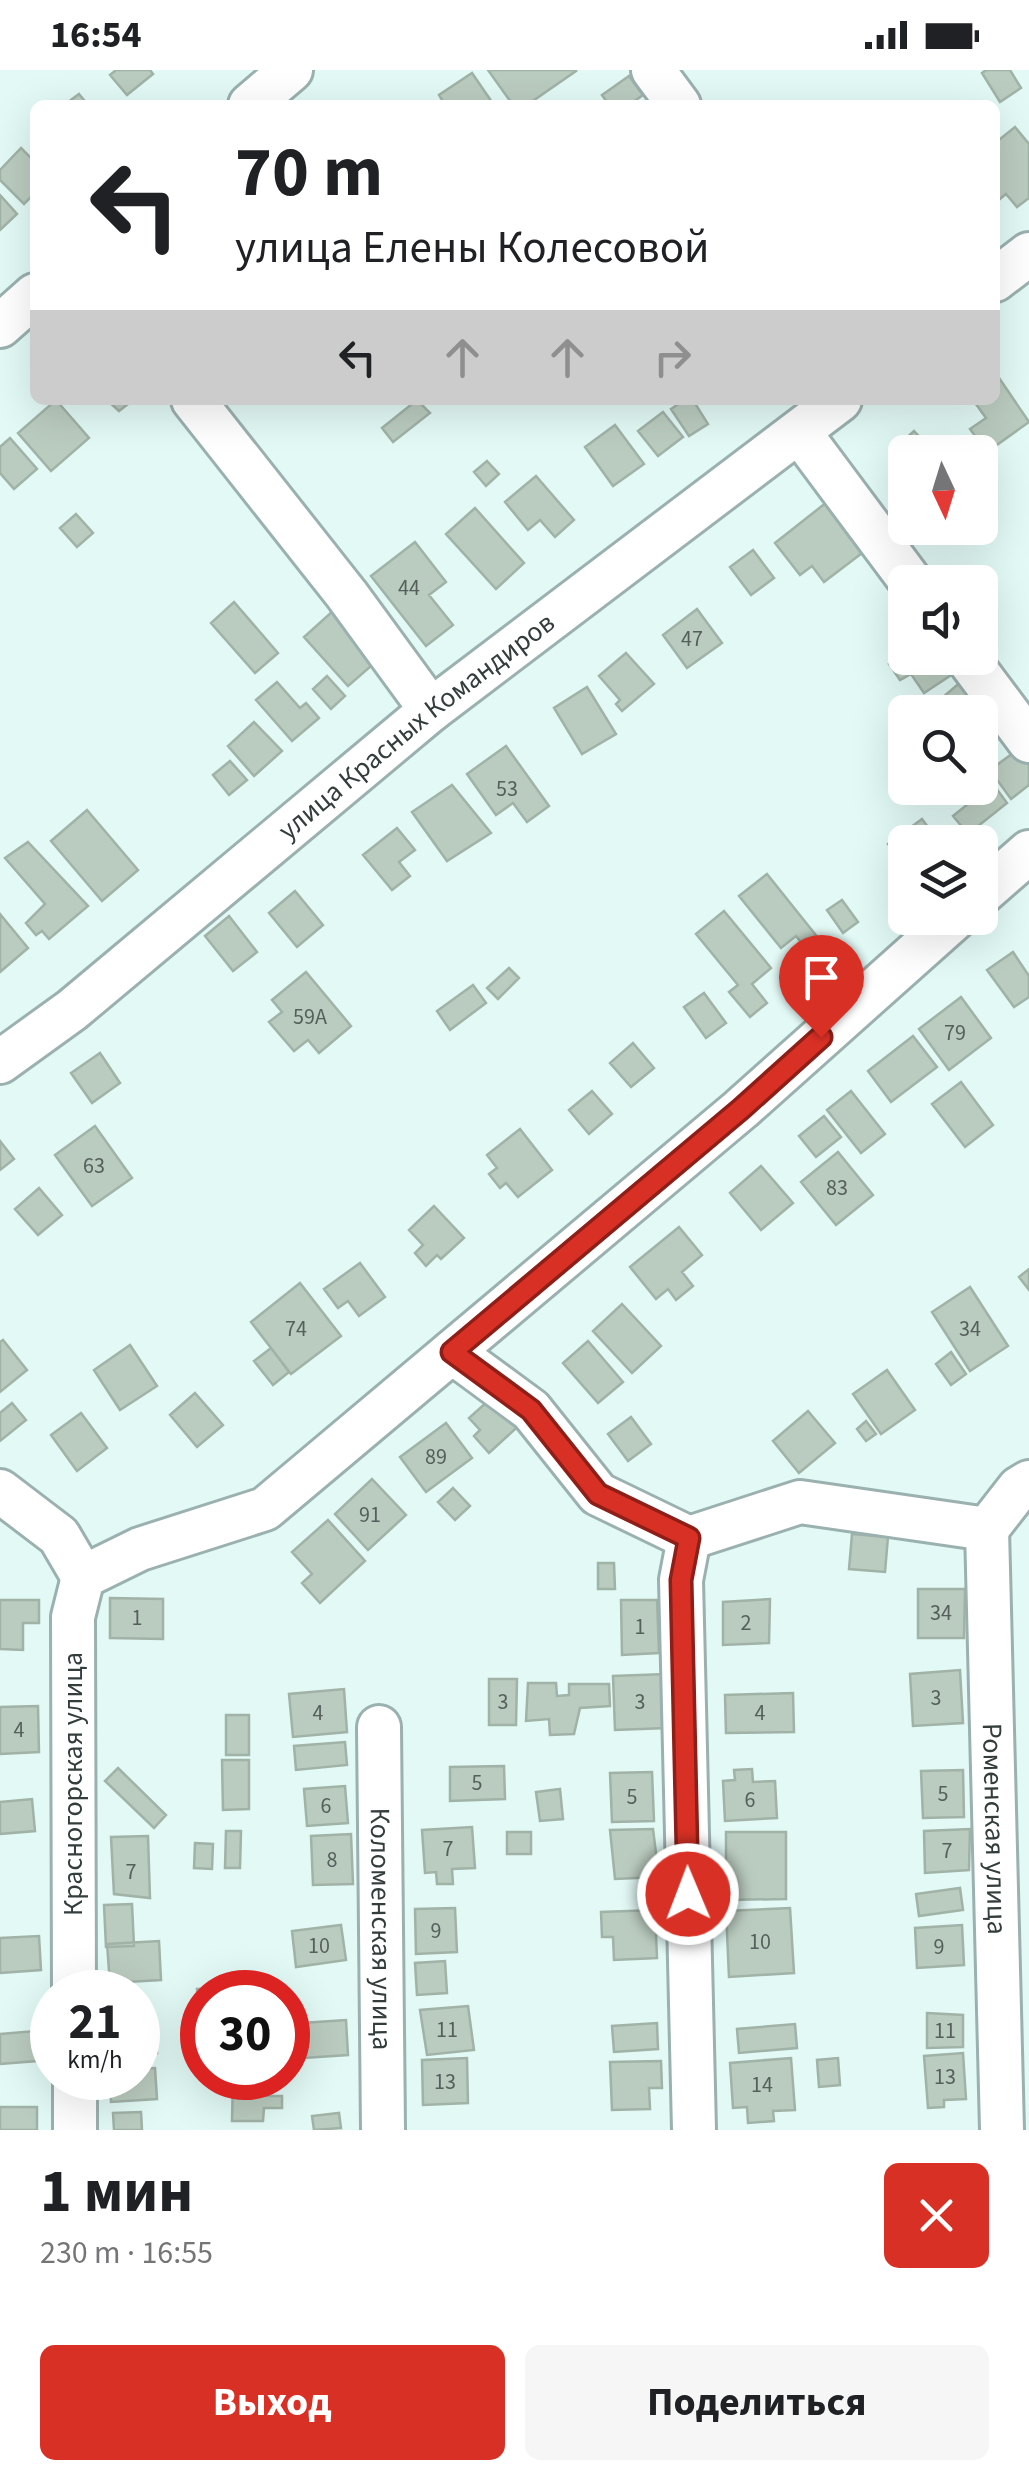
<!DOCTYPE html>
<html lang="ru">
<meta charset="utf-8">
<style>
body{margin:0;font-family:"Source Sans 3",sans-serif;background:#f6f6f6;color:#202124;height:100vh;display:flex;flex-direction:column;font-size:38px;white-space:nowrap}
*{box-sizing:border-box;margin:0}
p{font-size:32px;color:#757577}
.icon{flex:none;width:55px;height:55px;fill:none;stroke:currentColor;stroke-width:2;stroke-linecap:round;stroke-linejoin:round}
.map{position:relative;height:2060px;overflow:hidden}
.sheet{display:flex;flex-direction:column;background:#fff;flex:1}
.sheet>*{flex:none}
.hud{position:absolute;left:30px;top:30px;width:970px;height:305px;border-radius:15px;box-shadow:0 10px 40px #0002;background:#fff;color:#202124;overflow:hidden}
.needle{width:65px;rotate:176deg}
.buttons{position:absolute;left:888px;top:365px;display:grid;gap:20px}
.buttons a{display:grid;place-items:center;width:110px;height:110px;border-radius:15px;background:#fff;box-shadow:0 10px 40px #0002;font-size:50px}
.speed{position:absolute;left:30px;top:1900px;display:flex;gap:20px;font-size:50px;font-weight:700;text-align:center}
.speed>*{display:grid;place-content:center;width:130px;height:130px;border-radius:50%;background:#fff;box-shadow:0 10px 40px #0002;line-height:1}
.speed small{font-size:25px;font-weight:400}
.speed .limit{border:15px solid #d22;background:#fff;color:#111}
.pin{position:absolute;display:grid;place-items:center;width:85px;height:85px;color:#fff;margin:-102px -42px;border-radius:50% 50% 50% 0;rotate:-45deg;box-shadow:0 0 10px #0007}
.pin .icon{rotate:45deg}
.me{position:absolute;width:110px;margin:-55px;rotate:359deg;stroke-linejoin:round;filter:drop-shadow(0 0 8px #0008)}
.turn{display:flex;align-items:center;gap:35px;height:210px;padding:0 40px;font-size:45px}
.turn .icon{width:130px;height:130px;stroke-width:2.5}
.turn b{display:block;font-size:70px;line-height:85px}
.lanes{display:flex;align-items:center;height:95px;padding:0 40px;background:#0003;justify-content:center;gap:50px;direction:ltr}
.lanes .off{opacity:.35}
.round{display:grid;place-items:center;flex:none;width:105px;height:105px;border-radius:15px;background:#f6f6f6}
.overview{display:flex;align-items:center;justify-content:space-between;height:170px;padding:0 40px}
h1{font-size:60px;font-weight:700;line-height:75px}
.action{display:flex;gap:20px;margin-top:auto;padding:20px 40px}
.action a{flex:1;height:115px;border-radius:15px;background:#d93025;color:#fff;font-size:40px;font-weight:700;line-height:115px;text-align:center}
.action a+a{background:#f6f6f6;color:#202124}
.status{display:flex;justify-content:space-between;align-items:center;height:70px;padding:0 50px;background:#fff;direction:ltr}
.status svg{height:28px;fill:currentColor}
.map>svg:first-child{display:block}
.building{fill:#bacbbf;stroke:#a1b2a7;stroke-width:2.5}
.lines{fill:none;stroke-linecap:round;stroke-linejoin:round}
.minor-casing{stroke:#9bb1af;stroke-width:48}
.minor{stroke:#fff;stroke-width:42}
.route-casing{stroke:#8d1f18;stroke-width:25}
.route{stroke:#d93025;stroke-width:18}
.labels{text-anchor:middle;dominant-baseline:central;stroke-width:10;stroke-linejoin:round;paint-order:stroke}
.number-label{font-size:22px;fill:#55605d}
.street-label{font-size:28px;fill:#333d3c;stroke:#fff}
</style>
<div class="status"><b>16:54</b><svg viewBox="0 0 49 12"><path d="M0 12V9h3v3zM5 12V6h3v6zM10 12V3h3v9zM15 12V0h3v12zM26 1h20v11H26zM47 4h2v5h-2z"/></svg></div>
<div class="map">
<svg width="1029" height="2060" viewBox="0 0 1029 2060">
<rect width="100%" height="100%" fill="#e2f9f6"/>
<path class="building" d="M 116,0 L 150,0 L 153,4 L 127,25 L 110,5 Z
M 488,0 L 575,0 L 576,1 L 527,35 L 513,35 Z
M 986,0 L 1010,0 L 1021,18 L 1000,32 L 982,3 Z
M 472,3 L 494,35 L 445,35 L 439,25 Z
M 629,6 L 643,25 L 629,35 L 609,35 L 602,25 Z
M 79,24 L 88,35 L 64,35 Z
M 1015,57 L 1029,74 L 1029,128 L 1017,137 L 1006,124 L 995,133 L 995,73 Z
M 21,78 L 35,92 L 35,123 L 24,134 L 0,110 L 0,100 Z
M 0,125 L 17,144 L 0,160 Z
M 995,302 L 1029,352 L 987,382 L 970,359 L 986,348 L 973,330 L 995,330 Z
M 56,330 L 89,368 L 51,401 L 18,363 Z
M 107,330 L 133,330 L 119,341 Z
M 417,330 L 430,343 L 393,372 L 382,358 Z
M 684,330 L 693,330 L 708,354 L 689,366 L 671,339 Z
M 663,342 L 683,367 L 658,386 L 638,361 Z
M 615,355 L 644,394 L 613,416 L 585,377 Z
M 914,361 L 934,382 L 905,382 L 905,395 L 892,381 Z
M 10,368 L 37,399 L 14,419 L 0,403 L 0,377 Z
M 487,391 L 499,404 L 486,416 L 474,402 Z
M 536,406 L 574,450 L 555,467 L 540,450 L 528,460 L 505,432 Z
M 832,428 L 870,477 L 824,512 L 812,496 L 800,505 L 775,473 Z
M 475,438 L 524,493 L 496,519 L 446,464 Z
M 76,444 L 93,463 L 77,477 L 60,458 Z
M 938,458 L 957,458 L 959,460 L 948,469 Z
M 415,472 L 446,512 L 429,525 L 453,555 L 426,576 L 371,506 Z
M 753,480 L 774,508 L 751,525 L 730,497 Z
M 234,532 L 278,583 L 255,603 L 211,553 Z
M 697,539 L 722,573 L 687,598 L 663,565 Z
M 334,540 L 378,590 L 348,616 L 304,567 Z
M 626,583 L 654,614 L 622,641 L 616,634 L 620,630 L 599,606 Z
M 905,583 L 905,588 L 951,588 L 959,600 L 924,623 L 911,604 L 900,610 L 889,594 Z
M 327,606 L 345,626 L 331,639 L 313,619 Z
M 963,610 L 989,640 L 980,647 L 980,642 L 941,642 L 935,634 Z
M 277,612 L 300,638 L 306,633 L 319,648 L 292,671 L 256,630 Z
M 587,617 L 616,664 L 582,684 L 554,638 Z
M 254,652 L 282,681 L 254,706 L 228,676 Z
M 1024,675 L 1029,682 L 1029,715 L 1011,729 L 990,700 Z
M 506,676 L 549,736 L 527,752 L 513,733 L 496,745 L 467,704 Z
M 230,691 L 247,710 L 229,725 L 213,705 Z
M 993,714 L 1007,733 L 968,764 L 953,746 Z
M 452,715 L 491,763 L 447,791 L 412,742 Z
M 87,740 L 138,800 L 102,831 L 51,771 Z
M 922,749 L 939,772 L 905,772 L 905,796 L 888,774 Z
M 397,758 L 415,780 L 399,792 L 410,806 L 392,820 L 363,785 Z
M 28,772 L 88,836 L 49,869 L 42,861 L 36,865 L 26,853 L 45,834 L 5,788 Z
M 767,804 L 827,879 L 814,889 L 796,866 L 781,878 L 739,826 Z
M 295,821 L 323,855 L 297,877 L 269,843 Z
M 842,830 L 858,852 L 843,863 L 827,840 Z
M 724,841 L 771,898 L 752,914 L 767,933 L 750,947 L 729,922 L 738,915 L 696,864 Z
M 0,844 L 28,878 L 0,902 Z
M 229,846 L 257,882 L 233,901 L 205,866 Z
M 1013,882 L 1029,906 L 1029,927 L 1014,937 L 987,900 Z
M 509,898 L 519,908 L 498,929 L 487,918 Z
M 306,902 L 351,956 L 319,983 L 308,970 L 294,981 L 269,952 L 282,942 L 272,930 Z
M 473,915 L 486,933 L 450,960 L 437,941 Z
M 704,923 L 726,953 L 706,968 L 684,937 Z
M 961,927 L 991,968 L 949,1000 L 919,959 Z
M 913,966 L 937,997 L 891,1032 L 868,1001 Z
M 633,973 L 654,998 L 631,1017 L 610,993 Z
M 100,983 L 120,1013 L 92,1033 L 71,1003 Z
M 961,1012 L 993,1055 L 965,1077 L 932,1034 Z
M 592,1021 L 612,1044 L 589,1064 L 569,1040 Z
M 851,1021 L 885,1064 L 861,1083 L 827,1040 Z
M 824,1046 L 841,1067 L 816,1087 L 799,1066 Z
M 95,1056 L 132,1108 L 92,1136 L 55,1085 Z
M 520,1059 L 552,1100 L 518,1127 L 506,1113 L 500,1118 L 489,1104 L 497,1098 L 487,1085 Z
M 0,1071 L 14,1089 L 0,1100 Z
M 838,1082 L 873,1125 L 836,1155 L 801,1112 Z
M 761,1096 L 793,1133 L 761,1160 L 730,1123 Z
M 39,1118 L 62,1145 L 38,1165 L 15,1139 Z
M 434,1136 L 464,1168 L 441,1189 L 437,1185 L 426,1196 L 415,1183 L 423,1175 L 409,1160 Z
M 679,1157 L 702,1185 L 682,1202 L 693,1216 L 676,1230 L 668,1219 L 656,1229 L 630,1197 Z
M 360,1193 L 385,1227 L 359,1246 L 348,1231 L 338,1238 L 324,1219 Z
M 1029,1199 L 1029,1220 L 1019,1207 Z
M 300,1213 L 341,1266 L 291,1304 L 251,1252 Z
M 970,1217 L 1008,1276 L 970,1301 L 932,1242 Z
M 622,1234 L 661,1276 L 632,1303 L 593,1261 Z
M 3,1270 L 27,1300 L 0,1322 L 0,1272 Z
M 588,1271 L 623,1312 L 598,1333 L 563,1293 Z
M 130,1275 L 157,1316 L 120,1340 L 94,1300 Z
M 271,1278 L 289,1302 L 273,1315 L 254,1291 Z
M 951,1282 L 966,1304 L 951,1315 L 936,1294 Z
M 887,1300 L 915,1340 L 881,1364 L 853,1324 Z
M 498,1322 L 525,1350 L 489,1383 L 474,1366 L 480,1360 L 469,1348 Z
M 195,1323 L 223,1355 L 197,1377 L 170,1345 Z
M 12,1333 L 26,1350 L 0,1371 L 0,1343 Z
M 808,1341 L 835,1373 L 799,1403 L 773,1371 Z
M 81,1343 L 107,1378 L 77,1401 L 51,1365 Z
M 631,1347 L 651,1374 L 628,1391 L 608,1364 Z
M 866,1351 L 876,1364 L 866,1371 L 857,1359 Z
M 446,1353 L 472,1388 L 426,1422 L 400,1387 Z
M 372,1409 L 406,1445 L 368,1480 L 335,1444 Z
M 453,1418 L 470,1436 L 455,1450 L 438,1432 Z
M 328,1450 L 365,1491 L 320,1533 L 302,1513 L 312,1504 L 292,1482 Z
M 852,1464 L 888,1467 L 885,1502 L 849,1499 Z
M 598,1493 L 614,1493 L 615,1519 L 598,1519 Z
M 918,1519 L 965,1519 L 964,1568 L 918,1568 Z
M 110,1528 L 163,1529 L 163,1569 L 110,1568 Z
M 770,1529 L 769,1573 L 723,1575 L 723,1532 Z
M 0,1530 L 39,1530 L 39,1553 L 23,1553 L 23,1580 L 0,1579 Z
M 621,1530 L 657,1530 L 659,1583 L 622,1585 Z
M 960,1600 L 963,1653 L 913,1656 L 910,1604 Z
M 666,1604 L 667,1658 L 615,1660 L 613,1606 Z
M 489,1609 L 517,1609 L 516,1655 L 489,1655 Z
M 528,1613 L 556,1613 L 557,1626 L 569,1625 L 569,1614 L 609,1614 L 610,1636 L 580,1638 L 574,1664 L 550,1665 L 549,1649 L 526,1651 Z
M 344,1619 L 347,1662 L 293,1667 L 289,1624 Z
M 793,1623 L 794,1662 L 726,1663 L 725,1625 Z
M 38,1636 L 39,1682 L 0,1684 L 0,1637 Z
M 226,1645 L 249,1645 L 249,1685 L 226,1685 Z
M 345,1672 L 347,1695 L 296,1700 L 294,1676 Z
M 222,1690 L 249,1690 L 249,1739 L 223,1740 Z
M 504,1696 L 505,1729 L 450,1731 L 450,1697 Z
M 118,1698 L 166,1745 L 154,1758 L 105,1711 Z
M 752,1699 L 753,1712 L 775,1711 L 777,1748 L 725,1751 L 723,1711 L 735,1710 L 734,1700 Z
M 963,1700 L 964,1747 L 923,1748 L 921,1701 Z
M 652,1702 L 654,1751 L 612,1752 L 610,1703 Z
M 345,1716 L 348,1753 L 307,1756 L 304,1719 Z
M 560,1719 L 563,1749 L 540,1751 L 536,1722 Z
M 32,1729 L 35,1761 L 0,1764 L 0,1732 Z
M 472,1757 L 475,1798 L 452,1799 L 453,1814 L 437,1814 L 436,1802 L 425,1803 L 422,1760 Z
M 653,1759 L 659,1807 L 615,1809 L 610,1760 Z
M 970,1759 L 969,1800 L 925,1803 L 924,1761 Z
M 226,1761 L 241,1761 L 240,1798 L 225,1798 Z
M 507,1762 L 531,1762 L 531,1784 L 507,1784 Z
M 726,1762 L 786,1762 L 786,1829 L 726,1830 Z
M 351,1764 L 353,1814 L 313,1815 L 311,1766 Z
M 148,1766 L 150,1828 L 114,1824 L 111,1767 Z
M 195,1773 L 213,1774 L 212,1799 L 194,1798 Z
M 960,1818 L 963,1840 L 919,1846 L 916,1824 Z
M 132,1834 L 134,1876 L 106,1877 L 104,1835 Z
M 455,1838 L 457,1882 L 416,1884 L 415,1839 Z
M 790,1838 L 794,1903 L 729,1907 L 726,1841 Z
M 655,1840 L 657,1888 L 614,1890 L 613,1867 L 602,1867 L 601,1842 Z
M 341,1855 L 346,1890 L 296,1897 L 292,1861 Z
M 962,1855 L 964,1895 L 917,1898 L 915,1858 Z
M 39,1866 L 41,1900 L 0,1903 L 0,1868 Z
M 159,1871 L 161,1910 L 110,1913 L 107,1874 Z
M 445,1891 L 447,1923 L 417,1925 L 415,1893 Z
M 221,1918 L 221,1922 L 202,1922 L 202,1959 L 199,1959 L 197,1919 Z
M 468,1936 L 474,1980 L 427,1985 L 420,1940 Z
M 154,1943 L 157,1983 L 138,1984 L 138,1944 Z
M 927,1943 L 963,1945 L 963,1977 L 927,1978 Z
M 346,1950 L 348,1985 L 304,1988 L 302,1953 Z
M 657,1953 L 658,1979 L 614,1982 L 612,1956 Z
M 795,1954 L 797,1978 L 739,1983 L 737,1959 Z
M 35,1961 L 37,1991 L 0,1994 L 0,1964 Z
M 963,1983 L 966,2029 L 944,2030 L 944,2037 L 928,2038 L 924,1986 Z
M 467,1988 L 468,2033 L 423,2035 L 422,1990 Z
M 791,1988 L 795,2040 L 773,2041 L 774,2051 L 748,2053 L 747,2037 L 733,2038 L 730,1993 Z
M 838,1988 L 840,2015 L 819,2017 L 817,1990 Z
M 661,1991 L 662,2018 L 649,2018 L 650,2039 L 612,2040 L 610,1992 Z
M 155,1998 L 157,2029 L 111,2032 L 110,2008 L 138,2008 L 138,1999 Z
M 233,2008 L 267,2008 L 267,2026 L 282,2026 L 282,2038 L 264,2038 L 263,2051 L 232,2051 Z
M 0,2037 L 37,2037 L 37,2060 L 0,2060 Z
M 141,2042 L 142,2060 L 114,2060 L 113,2043 Z
M 339,2043 L 341,2058 L 314,2060 L 312,2046 Z"/>
<g class="lines">
<g class="minor-casing">
<g id="minor">
<path d="M 653,0 L 679,35"/>
<path d="M 250,35 L 291,0"/>
<path d="M 995,210 L 1029,184"/>
<path d="M 0,256 L 35,225"/>
<path d="M 193,330 L 347,525 L 431,640"/>
<path d="M 800,363 L 911,512"/>
<path d="M 967,588 L 1029,671"/>
<path d="M 980,825 L 1029,782"/>
<path id="s1" d="M 0,992 L 72,940 L 431,640 L 840,330"/>
<path d="M 452,1282 L 531,1340 L 598,1424 L 689,1468 L 800,1432 L 987,1459 L 1019,1418 L 1029,1412"/>
<path d="M 0,1421 L 59,1466 L 83,1507"/>
<path id="s2" d="M 987,1459 L 1002,2060"/>
<path d="M 689,1468 L 681,1510 L 694,2060"/>
<path d="M 83,1507 L 140,1479 L 265,1439 L 741,1039 L 955,848"/>
<path id="s3" d="M 379,1657 L 383,2060"/>
<path d="M 74,1922 L 73,1547 L 83,1507"/>
<path d="M 75,2008 L 75,2060"/>
</g>
</g>
<use href="#minor" class="minor"/>
</g>
<g class="lines">
<g class="route-casing">
<path id="route" d="M 688,1824 L 681,1510 L 689,1468 L 598,1424 L 531,1340 L 452,1282 L 741,1039 L 821,967"/>
</g>
<use href="#route" class="route"/>
</g>
<g class="labels">
<g class="number-label">
<text x="409" y="518">44</text>
<text x="692" y="569">47</text>
<text x="507" y="719">53</text>
<text x="310" y="947">59А</text>
<text x="955" y="963">79</text>
<text x="94" y="1096">63</text>
<text x="837" y="1118">83</text>
<text x="296" y="1259">74</text>
<text x="970" y="1259">34</text>
<text x="436" y="1387">89</text>
<text x="370" y="1445">91</text>
<text x="941" y="1543">34</text>
<text x="137" y="1548">1</text>
<text x="746" y="1553">2</text>
<text x="640" y="1557">1</text>
<text x="936" y="1628">3</text>
<text x="503" y="1632">3</text>
<text x="640" y="1632">3</text>
<text x="318" y="1643">4</text>
<text x="760" y="1643">4</text>
<text x="19" y="1660">4</text>
<text x="477" y="1713">5</text>
<text x="943" y="1724">5</text>
<text x="632" y="1727">5</text>
<text x="750" y="1730">6</text>
<text x="326" y="1736">6</text>
<text x="448" y="1779">7</text>
<text x="947" y="1781">7</text>
<text x="332" y="1790">8</text>
<text x="131" y="1802">7</text>
<text x="436" y="1861">9</text>
<text x="760" y="1872">10</text>
<text x="319" y="1876">10</text>
<text x="939" y="1877">9</text>
<text x="447" y="1960">11</text>
<text x="945" y="1961">11</text>
<text x="945" y="2007">13</text>
<text x="445" y="2012">13</text>
<text x="762" y="2015">14</text>
</g>
<g class="street-label">
<text stroke="none"><textPath href="#s1" startOffset="535">улица Красных Командиров</textPath></text>
<text transform="translate(73 1714) rotate(-90)">Красногорская улица</text>
<text stroke="none"><textPath href="#s2" startOffset="300">Роменская улица</textPath></text>
<text stroke="none"><textPath href="#s3" startOffset="202">Коломенская улица</textPath></text>
</g>
</g>
</svg>
<div class="buttons">
<a><svg class="needle" viewBox="-14 -14 28 28"><path d="M0-13l5 13h-10z" fill="#e53935"/><path d="M0 13l5-13h-10z" fill="#757577"/></svg></a>
<a><svg class="icon" aria-label="sound" viewBox="0 0 24 24"><path d="M4 9h4l5-4v14l-5-4H4zM17 9q2 3 0 6"/></svg></a>
<a><svg class="icon" aria-label="search" viewBox="0 0 24 24"><circle cx="10" cy="10" r="6"/><path d="M15 15l6 6"/></svg></a>
<a><svg class="icon" aria-label="layers" viewBox="0 0 24 24"><path d="M12 4l9 5-9 5-9-5zM3 14l9 5 9-5"/></svg></a>
</div>
<div class="speed"><div>21<small>km/h</small></div><div class="limit">30</div></div>
<div class="pin" style="left:821px;top:967px;background:#d93025"><svg class="icon" aria-label="arrive" viewBox="0 0 24 24"><path d="M6 21V4h12l-3 4 3 4H6"/></svg></div>
<svg class="me" style="left:688px;top:1824px" viewBox="-20 -20 40 40"><circle r="17" fill="#d93025" stroke="#fff" stroke-width="3"/><path d="M0-11L8 9 0 5-8 9z" fill="#fff"/></svg>
<div class="hud">
<div class="turn"><svg class="icon" aria-label="left" viewBox="0 0 24 24"><path d="M17 20v-9H6M10 6l-5 5 5 5"/></svg><div><b>70 m</b>улица Елены Колесовой</div></div>
<div class="lanes"><svg class="icon" aria-label="left" viewBox="0 0 24 24"><path d="M17 20v-9H6M10 6l-5 5 5 5"/></svg><svg class="icon off" aria-label="ahead" viewBox="0 0 24 24"><path d="M12 20V5M6 11l6-6 6 6"/></svg><svg class="icon off" aria-label="ahead" viewBox="0 0 24 24"><path d="M12 20V5M6 11l6-6 6 6"/></svg><svg class="icon off" aria-label="right" viewBox="0 0 24 24"><path d="M7 20v-9h11M14 6l5 5-5 5"/></svg></div>
</div>
</div>
<section class="sheet">
<div class="overview"><div><h1>1 мин</h1><p>230 m · 16:55</p></div><a class="round" style="background:#d93025;color:#fff"><svg class="icon" aria-label="close" viewBox="0 0 24 24"><path d="M6 6l12 12M18 6L6 18"/></svg></a></div>
<div class="action"><a>Выход</a><a>Поделиться</a></div>
</section>
